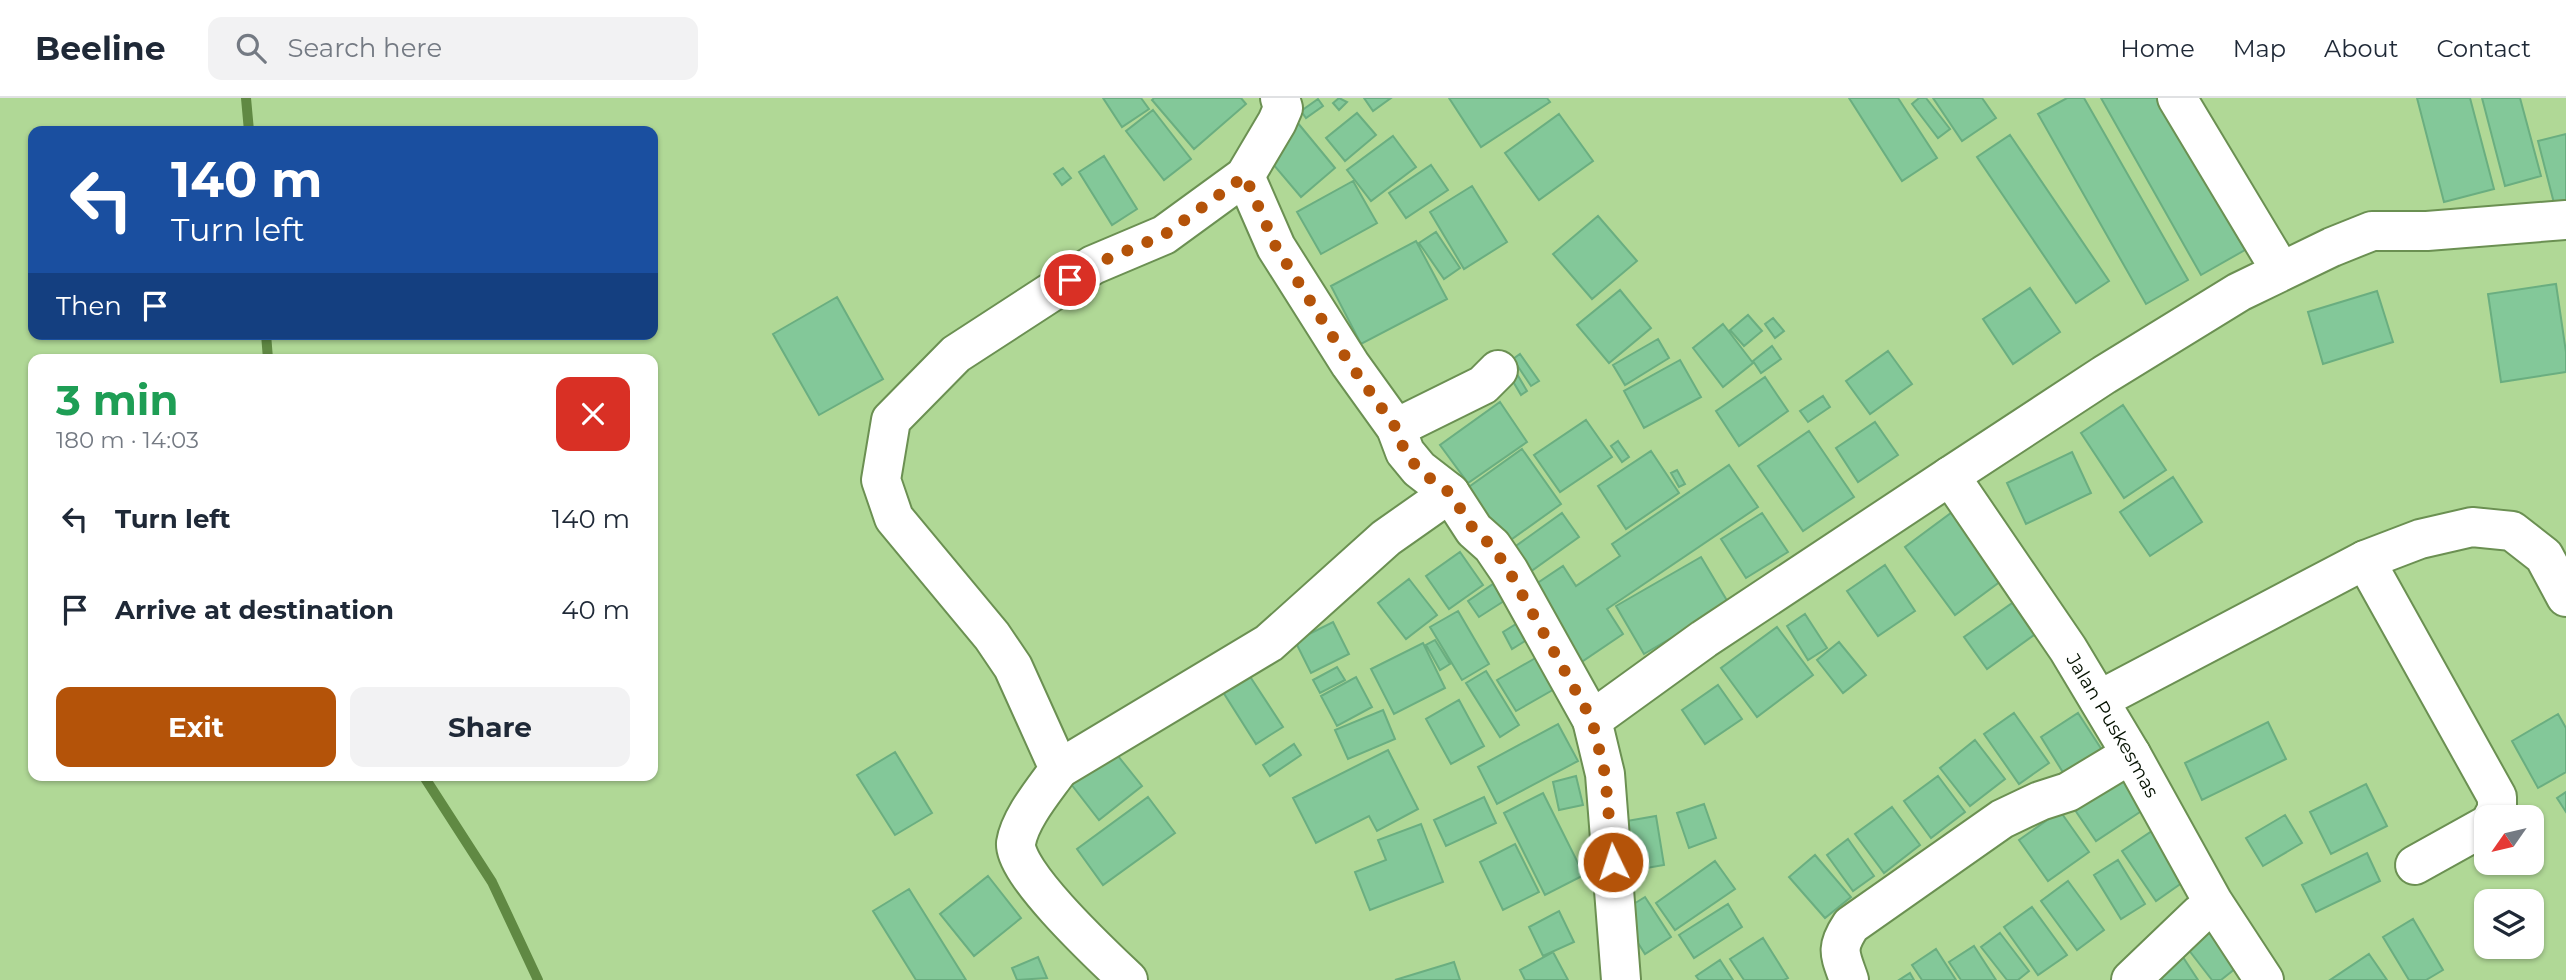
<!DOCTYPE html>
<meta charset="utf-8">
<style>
body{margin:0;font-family:Montserrat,sans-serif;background:#f2f2f3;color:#1f2937;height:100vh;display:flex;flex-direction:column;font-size:26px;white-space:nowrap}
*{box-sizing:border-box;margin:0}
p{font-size:23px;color:#747a83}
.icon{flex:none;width:38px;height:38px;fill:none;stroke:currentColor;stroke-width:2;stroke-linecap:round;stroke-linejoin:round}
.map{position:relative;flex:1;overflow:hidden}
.details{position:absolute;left:28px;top:256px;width:630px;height:427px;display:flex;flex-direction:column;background:#fff;border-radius:14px;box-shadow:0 2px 5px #0004}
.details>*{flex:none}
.hud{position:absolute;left:28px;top:28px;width:630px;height:214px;border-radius:14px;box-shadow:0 2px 5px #0004;background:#1a4fa0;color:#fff;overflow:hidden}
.needle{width:46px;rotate:236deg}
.fabs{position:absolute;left:2474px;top:707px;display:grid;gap:14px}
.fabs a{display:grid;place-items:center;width:70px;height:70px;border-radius:14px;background:#fff;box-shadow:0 2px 5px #0004;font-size:35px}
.pin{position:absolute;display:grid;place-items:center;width:60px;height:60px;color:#fff;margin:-30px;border:4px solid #fff;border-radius:50%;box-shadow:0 2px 7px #0007}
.me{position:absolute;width:77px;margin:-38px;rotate:356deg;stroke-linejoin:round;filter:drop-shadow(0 0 5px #0008)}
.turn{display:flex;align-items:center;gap:24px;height:147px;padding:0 28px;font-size:32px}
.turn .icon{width:91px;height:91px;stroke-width:2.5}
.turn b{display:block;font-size:49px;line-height:60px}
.then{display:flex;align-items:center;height:66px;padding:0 28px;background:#0003;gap:14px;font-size:26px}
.round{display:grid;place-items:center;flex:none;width:74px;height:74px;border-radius:14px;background:#f2f2f3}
.headline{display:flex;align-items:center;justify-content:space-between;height:119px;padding:0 28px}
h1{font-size:42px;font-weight:700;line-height:52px;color:#1e9e55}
.action{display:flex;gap:14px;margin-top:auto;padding:14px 28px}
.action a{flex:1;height:80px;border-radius:14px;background:#b45309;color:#fff;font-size:28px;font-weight:700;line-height:80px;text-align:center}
.action a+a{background:#f2f2f3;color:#1f2937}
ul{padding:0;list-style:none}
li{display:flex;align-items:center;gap:21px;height:91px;padding:0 28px}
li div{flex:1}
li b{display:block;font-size:26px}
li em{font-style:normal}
header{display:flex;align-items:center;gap:42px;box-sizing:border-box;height:98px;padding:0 35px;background:#fff;border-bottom:2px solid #e0e1e3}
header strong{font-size:33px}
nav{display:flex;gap:38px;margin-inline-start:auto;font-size:24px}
.search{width:490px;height:63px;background:#f2f2f3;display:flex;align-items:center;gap:18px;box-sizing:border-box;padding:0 24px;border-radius:14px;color:#747a83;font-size:26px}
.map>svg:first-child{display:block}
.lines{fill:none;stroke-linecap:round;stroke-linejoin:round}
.stream{stroke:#608943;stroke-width:10}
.building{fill:#83c899;stroke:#6aae80;stroke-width:2}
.minor-casing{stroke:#6b9052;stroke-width:42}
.minor{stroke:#fff;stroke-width:38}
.route{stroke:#b45309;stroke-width:12;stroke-dasharray:0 21.6}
.labels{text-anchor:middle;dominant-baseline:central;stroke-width:6;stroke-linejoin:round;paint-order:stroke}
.street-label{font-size:19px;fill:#041100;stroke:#b0d896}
</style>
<header>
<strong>Beeline</strong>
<div class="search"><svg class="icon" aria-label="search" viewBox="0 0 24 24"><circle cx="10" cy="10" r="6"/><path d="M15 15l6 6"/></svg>Search here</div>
<nav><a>Home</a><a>Map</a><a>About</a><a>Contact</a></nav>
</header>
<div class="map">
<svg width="2566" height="882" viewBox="0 0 2566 882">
<rect width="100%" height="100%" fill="#b0d896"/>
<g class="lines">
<path class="stream" d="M 246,0 L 249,33
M 266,236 L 268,261
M 423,677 L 492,784 L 538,882"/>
</g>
<path class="building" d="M 1103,0 L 1141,0 L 1149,11 L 1122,29 Z
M 1154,0 L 1241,0 L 1246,6 L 1194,51 L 1152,2 Z
M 1339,0 L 1347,4 L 1339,12 L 1333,5 Z
M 1364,0 L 1391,0 L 1373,13 Z
M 1449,0 L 1547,0 L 1550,4 L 1481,49 Z
M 1849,0 L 1898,0 L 1937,60 L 1902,83 Z
M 1919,0 L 1926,0 L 1950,31 L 1938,40 L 1912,6 Z
M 1933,0 L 1982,0 L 1996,20 L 1962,43 Z
M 2067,0 L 2084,0 L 2188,182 L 2146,206 L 2038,16 Z
M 2101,0 L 2158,0 L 2245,152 L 2201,177 Z
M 2417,0 L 2470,0 L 2494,91 L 2444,104 Z
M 2482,0 L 2520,0 L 2541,78 L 2505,88 Z
M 1318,1 L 1323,8 L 1306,20 L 1301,13 Z
M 1153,12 L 1191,61 L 1164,82 L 1126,33 Z
M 1357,15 L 1376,37 L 1345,63 L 1326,40 Z
M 1559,16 L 1593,63 L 1539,102 L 1505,55 Z
M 1297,24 L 1335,70 L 1301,99 L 1262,53 Z
M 2566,36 L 2566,106 L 2555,109 L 2538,43 Z
M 2010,37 L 2109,183 L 2076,205 L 1977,59 Z
M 1393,38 L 1416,69 L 1371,103 L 1347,72 Z
M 1104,58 L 1137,111 L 1112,127 L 1079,74 Z
M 1431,67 L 1448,92 L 1406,120 L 1389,95 Z
M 1063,70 L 1071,80 L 1062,87 L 1054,76 Z
M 1353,83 L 1377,125 L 1321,156 L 1297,114 Z
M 1472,88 L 1507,144 L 1464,171 L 1430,114 Z
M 1598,118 L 1637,163 L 1592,201 L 1553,156 Z
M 1436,134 L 1460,170 L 1444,181 L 1419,145 Z
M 1416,143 L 1447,201 L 1361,246 L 1331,188 Z
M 2556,186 L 2566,254 L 2566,274 L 2501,284 L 2488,196 Z
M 2030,190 L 2060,234 L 2013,266 L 1983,221 Z
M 1620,192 L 1651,230 L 1609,265 L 1577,227 Z
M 2377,193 L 2393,244 L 2323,266 L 2308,214 Z
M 837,199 L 883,281 L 819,317 L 773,236 Z
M 1748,217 L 1762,233 L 1744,248 L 1730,232 Z
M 1773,220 L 1784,233 L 1775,240 L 1765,226 Z
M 1723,226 L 1753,265 L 1723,289 L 1693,250 Z
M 1658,241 L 1669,260 L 1625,287 L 1613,267 Z
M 1772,248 L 1781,261 L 1761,275 L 1753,263 Z
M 1888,253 L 1912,286 L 1870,316 L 1846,283 Z
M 1520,256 L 1539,283 L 1531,288 L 1513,261 Z
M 1680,262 L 1701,299 L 1644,330 L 1624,293 Z
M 1514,271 L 1527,293 L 1521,297 L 1508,275 Z
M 1765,279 L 1788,313 L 1739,348 L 1716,313 Z
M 1823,298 L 1830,309 L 1808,324 L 1800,313 Z
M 1500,304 L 1527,344 L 1468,385 L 1440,347 Z
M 2123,307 L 2166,372 L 2124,400 L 2081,335 Z
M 1586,322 L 1612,359 L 1560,394 L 1534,357 Z
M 1875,324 L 1898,357 L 1858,384 L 1836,350 Z
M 1809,333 L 1854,399 L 1803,433 L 1758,368 Z
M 1618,343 L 1629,359 L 1622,364 L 1611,348 Z
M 1522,351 L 1561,406 L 1505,446 L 1466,391 Z
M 1651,353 L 1679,395 L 1626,431 L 1598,388 Z
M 2072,354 L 2091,395 L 2026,426 L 2007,385 Z
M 1729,367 L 1758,409 L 1607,511 L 1623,536 L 1580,565 L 1530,490 L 1563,468 L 1576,488 L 1620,458 L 1612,446 Z
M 1677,372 L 1685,386 L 1679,389 L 1671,375 Z
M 2173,379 L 2202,424 L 2150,458 L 2120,414 Z
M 1955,412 L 2005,480 L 1955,517 L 1905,449 Z
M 1562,415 L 1579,439 L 1530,474 L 1513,450 Z
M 1762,415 L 1788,454 L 1746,480 L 1721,441 Z
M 1460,454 L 1483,487 L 1449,511 L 1426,478 Z
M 1701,459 L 1729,506 L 1644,556 L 1616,508 Z
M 1885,467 L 1915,513 L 1878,538 L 1847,493 Z
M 1409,481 L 1437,517 L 1406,541 L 1378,505 Z
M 1493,486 L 1504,503 L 1479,519 L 1468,503 Z
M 2025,496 L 2048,527 L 1987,571 L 1964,539 Z
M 1458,513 L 1489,566 L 1462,582 L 1430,529 Z
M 1805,516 L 1827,550 L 1808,562 L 1787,528 Z
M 1521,523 L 1530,540 L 1512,551 L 1503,534 Z
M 1333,524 L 1349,556 L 1311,575 L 1295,543 Z
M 1777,529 L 1813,577 L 1757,619 L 1721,570 Z
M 1435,542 L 1450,566 L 1440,572 L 1426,547 Z
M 1839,544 L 1866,577 L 1843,595 L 1817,562 Z
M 1423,545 L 1445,590 L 1394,616 L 1371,571 Z
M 1539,558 L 1558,589 L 1516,613 L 1497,582 Z
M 1337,569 L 1345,582 L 1320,595 L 1313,582 Z
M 1486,573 L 1519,627 L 1500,639 L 1466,585 Z
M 1249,577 L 1283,629 L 1256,646 L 1223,594 Z
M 1356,579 L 1372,609 L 1337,628 L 1321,598 Z
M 1718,587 L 1742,621 L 1705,646 L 1682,612 Z
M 1459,602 L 1484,648 L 1451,666 L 1426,621 Z
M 1383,612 L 1395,641 L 1348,661 L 1335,632 Z
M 2014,615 L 2049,665 L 2019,686 L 1984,636 Z
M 2078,615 L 2102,652 L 2064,676 L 2041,639 Z
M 2558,616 L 2566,630 L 2566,674 L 2538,690 L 2512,643 Z
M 2268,624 L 2286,661 L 2202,702 L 2185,665 Z
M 1558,626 L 1578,663 L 1497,706 L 1478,669 Z
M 1975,642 L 2005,681 L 1970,708 L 1940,670 Z
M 1294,646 L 1301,657 L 1270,678 L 1263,667 Z
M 1388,652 L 1418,711 L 1377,733 L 1369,718 L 1316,745 L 1293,700 Z
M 1114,653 L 1142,688 L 1099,722 L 1071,686 Z
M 895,654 L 932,715 L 895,737 L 857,677 Z
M 1576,678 L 1583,707 L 1559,712 L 1553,684 Z
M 1938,678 L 1965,714 L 1931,740 L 1904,703 Z
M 2122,681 L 2143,712 L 2096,743 L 2075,712 Z
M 2366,686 L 2387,728 L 2331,756 L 2310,714 Z
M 2566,694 L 2566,714 L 2557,700 Z
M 1543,695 L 1584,777 L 1545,797 L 1504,715 Z
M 1148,699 L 1175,735 L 1103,787 L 1077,751 Z
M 1484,699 L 1496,725 L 1446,748 L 1434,722 Z
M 1704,706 L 1716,740 L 1689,750 L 1677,715 Z
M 1892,709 L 1920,747 L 1884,775 L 1855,736 Z
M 2060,713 L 2089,754 L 2048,783 L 2019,742 Z
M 2285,717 L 2302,745 L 2263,768 L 2246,740 Z
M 1656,718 L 1664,767 L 1629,773 L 1621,724 Z
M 1421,726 L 1443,784 L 1370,812 L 1355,774 L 1386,762 L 1378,742 Z
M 2152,733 L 2186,782 L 2156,803 L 2122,753 Z
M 1848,741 L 1874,778 L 1853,793 L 1827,757 Z
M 1515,746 L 1539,794 L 1503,812 L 1480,764 Z
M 2367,755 L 2380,783 L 2316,814 L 2302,787 Z
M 1815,757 L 1851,799 L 1825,820 L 1789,779 Z
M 2118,762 L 2145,806 L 2121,821 L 2094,777 Z
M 1715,763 L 1735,791 L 1675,832 L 1656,805 Z
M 988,778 L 1021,820 L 974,858 L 940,816 Z
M 2068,783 L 2104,832 L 2077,852 L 2041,803 Z
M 909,791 L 966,882 L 916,882 L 873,813 Z
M 1645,799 L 1671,839 L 1645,856 L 1619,815 Z
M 1728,806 L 1742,829 L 1694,860 L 1679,837 Z
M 2032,809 L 2067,857 L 2038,877 L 2004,829 Z
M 1559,813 L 1574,844 L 1543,858 L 1529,829 Z
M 2213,818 L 2246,862 L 2221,882 L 2212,882 L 2181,842 Z
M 2413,821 L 2443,872 L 2426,882 L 2409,882 L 2383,839 Z
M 2000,835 L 2029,873 L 2018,882 L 2007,882 L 1981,849 Z
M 1763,840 L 1788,880 L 1784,882 L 1744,882 L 1730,861 Z
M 2175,847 L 2198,882 L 2163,882 L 2151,864 Z
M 1974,848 L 1996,882 L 1961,882 L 1949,864 Z
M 1936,851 L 1956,882 L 1922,882 L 1912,867 Z
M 1553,854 L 1568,882 L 1525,882 L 1520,872 Z
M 2369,856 L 2387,882 L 2330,882 Z
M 1038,859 L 1047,880 L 1017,882 L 1012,870 Z
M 1720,862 L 1733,882 L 1699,882 L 1696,878 Z
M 1454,864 L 1460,882 L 1395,882 Z
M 1910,875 L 1914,882 L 1899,882 Z"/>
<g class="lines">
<g class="minor-casing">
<g id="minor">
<path d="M 2177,0 L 2281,173"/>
<path d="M 1245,78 L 1276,149 L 1350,266 L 1396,330 L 1405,354 L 1419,371 L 1450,395 L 1474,432 L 1492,448 L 1509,473 L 1592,622"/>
<path d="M 1396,330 L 1483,287 L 1498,272"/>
<path id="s1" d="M 1950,378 L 2068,551 L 2131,656 L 2213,804 L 2264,882"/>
<path d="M 2365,462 L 2497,699 L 2497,712 L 2493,719"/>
<path d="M 2099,602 L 2365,462 L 2420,441 L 2472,429 L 2512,433 L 2544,458 L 2566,499"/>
<path d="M 1059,671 L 1269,545 L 1386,440 L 1450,395"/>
<path d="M 2415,767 L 2487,727"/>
<path d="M 1128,882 C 1105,860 1013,775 1016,745 C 1020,720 1045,691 1059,671 L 1013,569 L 992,538 L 894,420 L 881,382 L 891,322 L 956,256 L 1093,167 L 1164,137 L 1245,78 L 1277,24 L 1283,10 L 1280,0"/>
<path d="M 1621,882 L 1605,676 L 1592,622 L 1704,541 L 1950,378 L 2104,277 L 2239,194 L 2332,149 L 2372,133 L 2427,133 L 2566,122"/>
<path d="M 1849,882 C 1840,856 1835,851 1851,827 L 2002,721 L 2040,703 L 2068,694 L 2131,656"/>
<path d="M 2131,882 L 2200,816"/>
</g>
</g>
<use href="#minor" class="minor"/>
</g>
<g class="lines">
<path class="route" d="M 1070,182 L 1093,167 L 1164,137 L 1245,78 L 1276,149 L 1350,266 L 1396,330 L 1405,354 L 1419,372 L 1450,395 L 1474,432 L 1492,448 L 1509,473 L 1592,622 L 1605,676 L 1613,764"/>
</g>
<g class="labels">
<g class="street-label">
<text stroke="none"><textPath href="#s1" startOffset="298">Jalan Puskesmas</textPath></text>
</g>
</g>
</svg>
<div class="fabs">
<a><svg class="needle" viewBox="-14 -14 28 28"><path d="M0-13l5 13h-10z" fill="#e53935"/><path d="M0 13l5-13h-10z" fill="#747a83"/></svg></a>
<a><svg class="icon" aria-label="layers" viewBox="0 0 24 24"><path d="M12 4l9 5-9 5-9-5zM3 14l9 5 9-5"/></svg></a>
</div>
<div class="pin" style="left:1070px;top:182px;background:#d93025"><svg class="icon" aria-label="arrive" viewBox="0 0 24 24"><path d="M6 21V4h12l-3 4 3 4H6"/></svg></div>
<svg class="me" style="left:1613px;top:764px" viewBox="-20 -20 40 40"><circle r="17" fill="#b45309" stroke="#fff" stroke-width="3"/><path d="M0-11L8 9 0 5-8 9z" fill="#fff"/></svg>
<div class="hud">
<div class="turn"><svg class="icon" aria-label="left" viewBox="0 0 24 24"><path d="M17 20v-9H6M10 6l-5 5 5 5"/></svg><div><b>140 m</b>Turn left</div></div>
<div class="then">Then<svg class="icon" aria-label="arrive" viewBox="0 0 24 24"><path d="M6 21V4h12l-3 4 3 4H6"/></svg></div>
</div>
<section class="details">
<div class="headline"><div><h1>3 min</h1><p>180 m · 14:03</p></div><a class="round" style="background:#d93025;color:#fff"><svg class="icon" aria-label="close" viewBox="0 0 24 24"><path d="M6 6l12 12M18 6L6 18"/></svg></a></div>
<ul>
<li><svg class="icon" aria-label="left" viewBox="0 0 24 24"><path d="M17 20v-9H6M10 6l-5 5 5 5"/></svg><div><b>Turn left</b></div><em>140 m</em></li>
<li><svg class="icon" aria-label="arrive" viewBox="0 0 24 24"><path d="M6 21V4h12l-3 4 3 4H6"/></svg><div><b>Arrive at destination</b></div><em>40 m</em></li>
</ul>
<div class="action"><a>Exit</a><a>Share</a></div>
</section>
</div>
